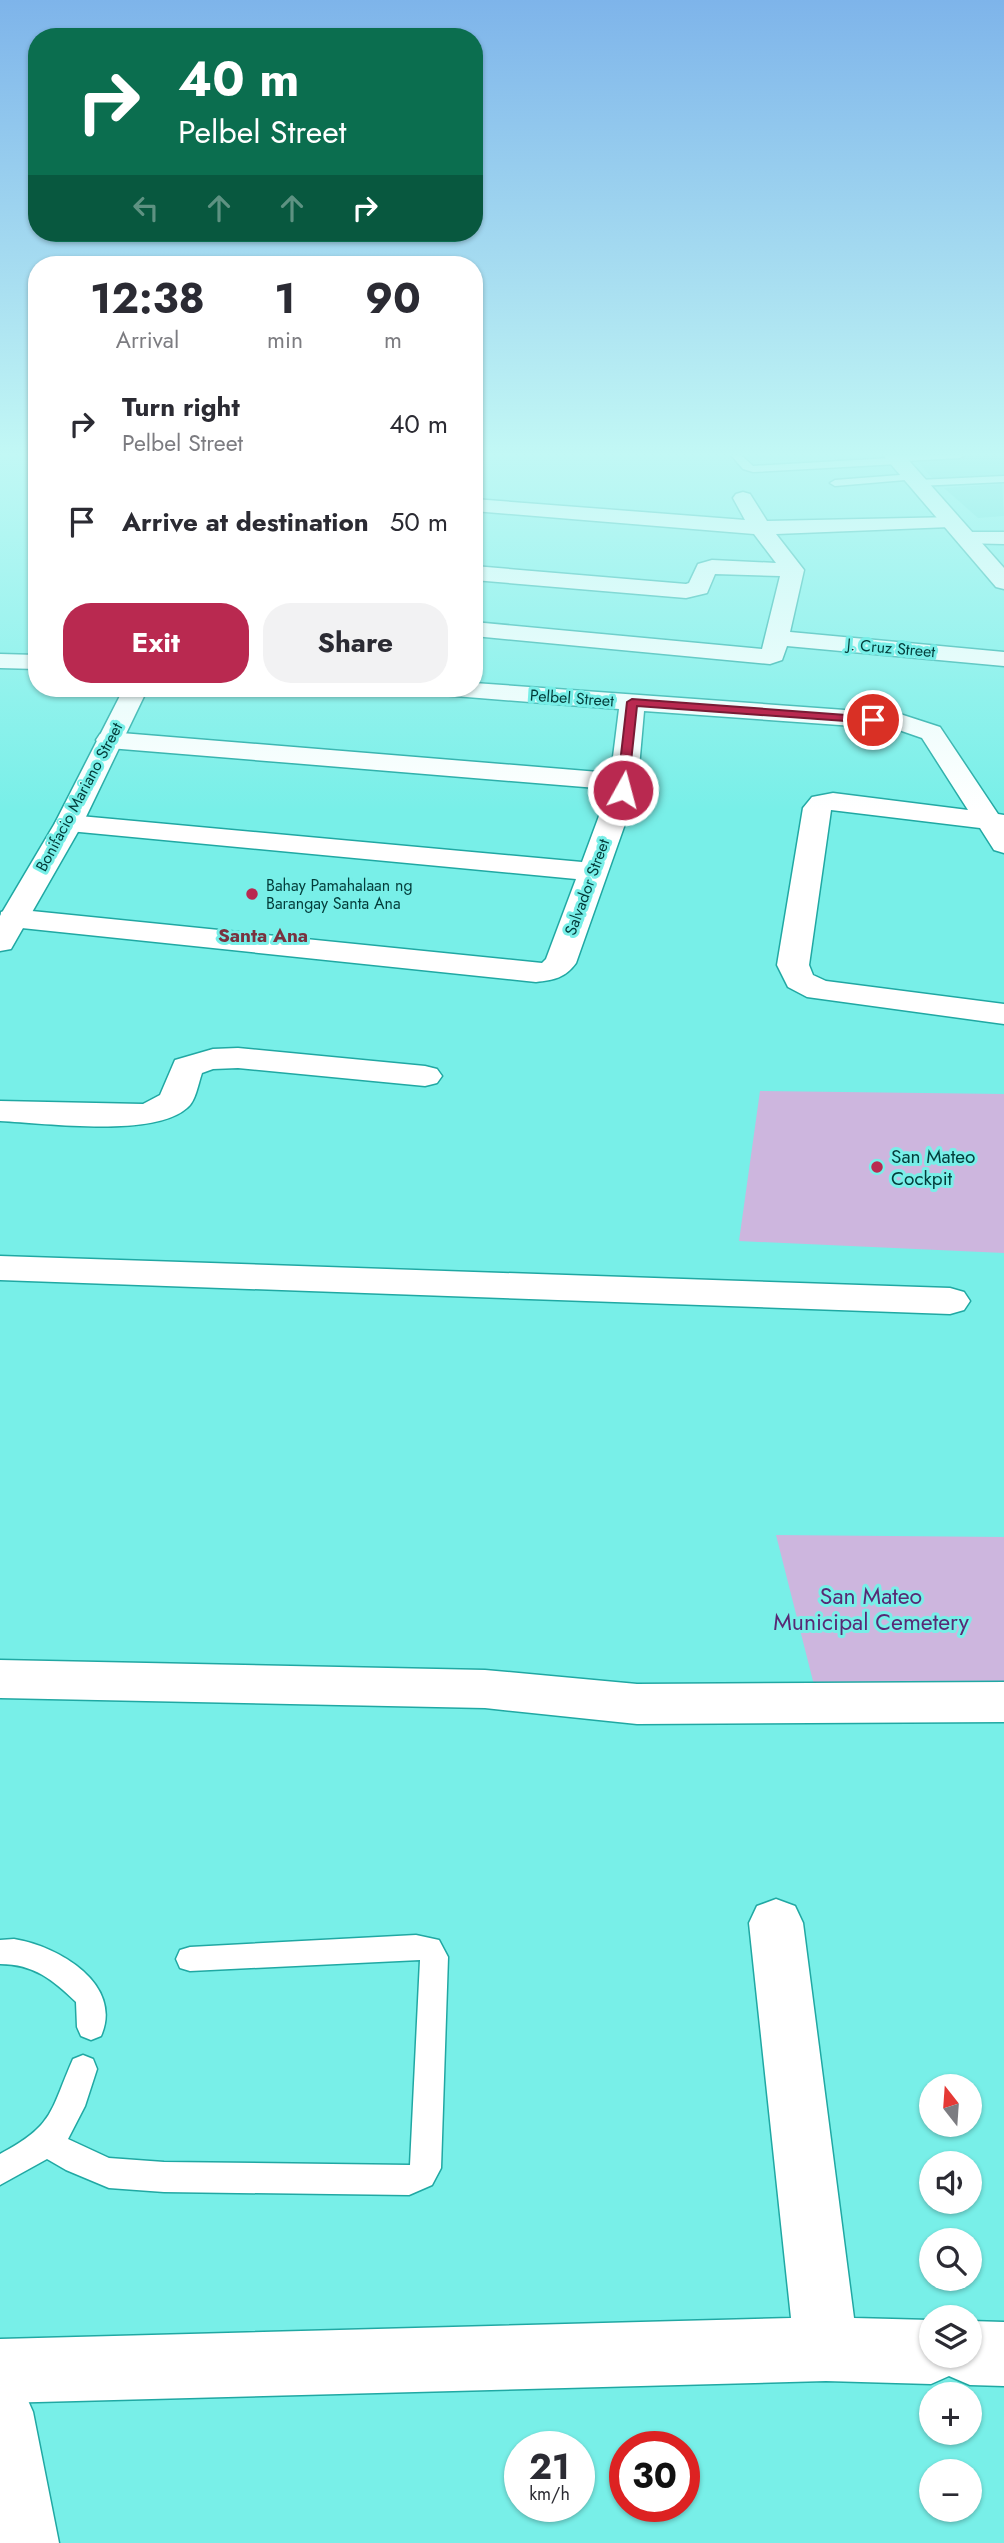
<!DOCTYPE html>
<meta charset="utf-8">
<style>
body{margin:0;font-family:Jost,sans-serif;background:#f2f2f3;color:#2b2b33;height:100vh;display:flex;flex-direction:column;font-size:26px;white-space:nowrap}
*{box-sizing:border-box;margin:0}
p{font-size:23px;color:#7c7c81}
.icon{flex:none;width:38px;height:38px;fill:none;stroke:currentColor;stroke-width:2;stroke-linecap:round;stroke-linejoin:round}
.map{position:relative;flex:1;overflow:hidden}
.side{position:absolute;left:28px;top:256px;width:455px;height:441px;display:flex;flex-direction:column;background:#fff;border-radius:28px;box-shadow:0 2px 5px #0004}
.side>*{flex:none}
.hud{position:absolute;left:28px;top:28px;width:455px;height:214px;border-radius:28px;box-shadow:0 2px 5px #0004;background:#0b6e4f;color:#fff;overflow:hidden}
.needle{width:46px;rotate:343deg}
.tools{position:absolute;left:919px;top:2074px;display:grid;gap:14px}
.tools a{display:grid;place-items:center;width:63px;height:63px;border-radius:50%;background:#fff;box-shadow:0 2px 5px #0004;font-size:35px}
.speed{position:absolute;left:504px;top:2431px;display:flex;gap:14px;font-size:35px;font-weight:700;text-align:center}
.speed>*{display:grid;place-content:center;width:91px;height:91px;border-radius:50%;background:#fff;box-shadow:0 2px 5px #0004;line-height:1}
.speed small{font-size:18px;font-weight:400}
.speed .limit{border:10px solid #d22;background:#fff;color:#111}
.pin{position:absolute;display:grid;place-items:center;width:60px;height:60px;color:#fff;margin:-30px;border:4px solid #fff;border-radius:50%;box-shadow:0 2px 7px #0007}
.me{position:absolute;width:77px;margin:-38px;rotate:7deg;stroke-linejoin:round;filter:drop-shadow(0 0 5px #0008)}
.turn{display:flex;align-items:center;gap:24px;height:147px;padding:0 35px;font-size:32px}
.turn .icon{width:91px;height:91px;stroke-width:2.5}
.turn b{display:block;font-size:49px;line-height:60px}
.lanes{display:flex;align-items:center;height:66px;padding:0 35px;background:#0003;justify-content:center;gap:35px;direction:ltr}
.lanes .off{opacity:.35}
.eta{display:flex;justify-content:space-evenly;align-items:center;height:119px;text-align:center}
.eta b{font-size:42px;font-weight:700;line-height:49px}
.cta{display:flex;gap:14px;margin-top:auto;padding:14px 35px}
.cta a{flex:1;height:80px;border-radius:28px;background:#b92950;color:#fff;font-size:28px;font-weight:700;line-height:80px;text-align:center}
.cta a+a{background:#f2f2f3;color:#2b2b33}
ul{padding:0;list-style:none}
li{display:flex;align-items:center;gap:21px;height:98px;padding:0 35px}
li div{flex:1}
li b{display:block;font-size:26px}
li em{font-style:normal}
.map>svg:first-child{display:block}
.built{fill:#5de2db}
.green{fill:#cdb6de}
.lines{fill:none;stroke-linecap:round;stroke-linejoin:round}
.lane-casing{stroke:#20a8a3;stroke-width:3}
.street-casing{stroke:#20a8a3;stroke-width:3}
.secondary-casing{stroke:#20a8a3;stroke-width:3}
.primary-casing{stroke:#20a8a3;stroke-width:3}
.lane{fill:#fff;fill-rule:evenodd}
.street{fill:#fff;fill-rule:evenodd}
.secondary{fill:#fff;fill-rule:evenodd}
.primary{fill:#fff;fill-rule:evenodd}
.route{fill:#b92950;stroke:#781b34;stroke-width:2}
.poi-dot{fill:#b92950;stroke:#78efe8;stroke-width:2.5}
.labels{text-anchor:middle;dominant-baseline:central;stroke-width:6;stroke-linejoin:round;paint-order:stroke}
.far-street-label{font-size:16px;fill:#033c3a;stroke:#78efe8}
.far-poi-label{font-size:16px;fill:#033c3a;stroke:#78efe8;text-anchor:start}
.far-quarter-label{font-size:19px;font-weight:bold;fill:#79323f;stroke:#78efe8}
.poi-label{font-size:19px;fill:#033c3a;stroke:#78efe8;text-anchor:start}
.near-park-label{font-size:23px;fill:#582974;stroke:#78efe8}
</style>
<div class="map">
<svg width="1004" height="2543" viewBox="0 0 1004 2543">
<rect width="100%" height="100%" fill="#78efe8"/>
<path class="built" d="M 1004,455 L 1004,480 L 934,480 L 912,456 Z
M 1002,484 L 1004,516 L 978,518 L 944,488 Z"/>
<path class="green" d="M 760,1091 L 1004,1094 L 1004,1253 L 739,1241 Z
M 776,1535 L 1004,1537 L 1004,1681 L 814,1685 Z"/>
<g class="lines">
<g class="lane-casing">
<path id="lane" d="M 731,455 L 741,455 L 753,466 L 891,458 L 895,455 L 965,455 L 960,458 L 903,461 L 898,464 L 753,472 L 743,469 Z
M 913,474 L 918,477 L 917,479 L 835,486 L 830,483 L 835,480 Z
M 1004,476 L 1004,482 L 918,486 L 913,483 L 918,480 Z
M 416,1935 L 439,1940 L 448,1957 L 441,2168 L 432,2185 L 409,2195 L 164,2192 L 109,2188 L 66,2170 L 47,2159 L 0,2185 L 0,2154 C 55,2125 50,2111 73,2059 L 83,2055 L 93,2059 L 97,2069 L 85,2106 L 68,2139 L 109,2158 L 164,2162 L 410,2165 L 420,1960 L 190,1971 L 180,1968 L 176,1959 L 180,1950 L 190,1947 Z
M 14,1939 C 58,1946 124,1984 101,2036 L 91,2040 L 81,2036 L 77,2027 L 76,2002 C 53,1980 34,1964 0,1964 L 0,1940 Z"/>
</g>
<g class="street-casing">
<path id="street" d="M 743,492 L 750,494 L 767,521 L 957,517 L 960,521 L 957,525 L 950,527 L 776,534 L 804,570 L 790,632 L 1004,652 L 1004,666 L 787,646 L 782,660 L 770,664 L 474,636 L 474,622 L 762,649 L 780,576 L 715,574 L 707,593 L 686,598 L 474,580 L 474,566 L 686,584 L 689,583 L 698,564 L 712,560 L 776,563 L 754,534 L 474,511 L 474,499 L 745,520 L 733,498 L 736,494 Z
M 967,532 L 1004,532 L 1004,544 L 959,543 L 956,538 L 959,533 Z
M 0,654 L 37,655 L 37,669 L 0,668 Z
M 474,683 L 900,714 L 940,727 L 998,814 L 1004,815 L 1004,853 L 994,850 L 980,828 L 831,810 L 809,965 L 813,975 L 826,981 L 1004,1004 L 1004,1024 L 807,997 L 788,987 L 777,965 L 803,808 L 812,797 L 833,793 L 968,810 L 922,738 L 896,729 L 644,711 L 637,790 L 576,963 C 565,978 554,980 536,982 L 12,927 L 0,923 L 1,912 L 12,909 L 542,963 L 546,959 L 576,879 L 69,831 L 59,829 L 55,823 L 59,817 L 69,815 L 582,862 L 609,789 L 109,748 L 100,746 L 96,740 L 100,734 L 109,732 L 611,773 L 619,709 L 442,695 L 433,693 L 430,688 L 474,688 Z
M 238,1048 L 425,1066 L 437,1069 L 442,1076 L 437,1083 L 425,1086 L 238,1068 L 213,1069 L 202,1073 C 198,1084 196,1101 187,1108 C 154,1138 45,1123 0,1121 L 0,1101 L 143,1104 L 160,1095 L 175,1060 L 213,1049 Z
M 0,1256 L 950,1288 L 964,1292 L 970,1301 L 964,1310 L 950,1314 L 0,1280 Z
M 0,1660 L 485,1670 L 637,1684 L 1004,1682 L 1004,1722 L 637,1724 L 485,1708 L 0,1698 Z
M 776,1899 L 795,1906 L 803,1923 L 854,2318 L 931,2320 L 931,2356 L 970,2356 L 970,2321 L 1004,2322 L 1004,2386 L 970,2385 L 949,2376 L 931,2384 L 826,2381 L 0,2403 L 0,2339 L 791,2318 L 749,1923 L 757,1906 Z"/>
</g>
<g class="secondary-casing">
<path id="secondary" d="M 124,688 L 148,688 L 83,823 L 11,949 L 0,951 L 0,916 L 55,823 Z
M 0,2379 L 23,2389 L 33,2412 L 59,2543 L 0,2543 Z"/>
</g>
<g class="primary-casing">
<path id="primary" d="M 883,455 L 904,455 L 1004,568 L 1004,589 L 996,587 Z"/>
</g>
<use href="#lane" class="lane"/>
<use href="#street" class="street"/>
<use href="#secondary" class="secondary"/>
<use href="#primary" class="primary"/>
</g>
<linearGradient id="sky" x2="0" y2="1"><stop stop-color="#7eb4ea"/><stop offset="0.56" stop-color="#c2f8f5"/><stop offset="1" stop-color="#c2f8f5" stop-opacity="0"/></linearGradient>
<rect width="1004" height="811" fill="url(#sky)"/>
<path class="route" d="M 632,699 L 873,717 L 878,720 L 873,723 L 637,706 L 628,790 L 623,793 L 617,790 L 627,702 Z"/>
<g class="poi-dot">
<circle cx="252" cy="894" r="7"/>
<circle cx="877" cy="1167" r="7"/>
</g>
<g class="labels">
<g class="far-street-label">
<text transform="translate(891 648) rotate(5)">J. Cruz Street</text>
<text transform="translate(572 698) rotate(4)">Pelbel Street</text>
<text transform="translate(79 797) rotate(-62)">Bonifacio Mariano Street</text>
<text transform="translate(587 887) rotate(-70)">Salvador Street</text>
</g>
<g class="far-poi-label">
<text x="266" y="885">Bahay Pamahalaan ng<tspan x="266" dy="18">Barangay Santa Ana</tspan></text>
</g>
<g class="far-quarter-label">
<text x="263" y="935">Santa Ana</text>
</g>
<g class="poi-label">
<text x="891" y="1156">San Mateo<tspan x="891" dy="22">Cockpit</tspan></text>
</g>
<g class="near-park-label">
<text x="871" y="1596">San Mateo<tspan x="871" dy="26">Municipal Cemetery</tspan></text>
</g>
</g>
</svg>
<div class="tools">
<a><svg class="needle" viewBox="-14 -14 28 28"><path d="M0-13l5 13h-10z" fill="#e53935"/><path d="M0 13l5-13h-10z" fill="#7c7c81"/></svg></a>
<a><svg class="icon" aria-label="sound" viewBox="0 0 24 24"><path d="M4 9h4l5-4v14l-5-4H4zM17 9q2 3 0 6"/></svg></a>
<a><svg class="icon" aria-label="search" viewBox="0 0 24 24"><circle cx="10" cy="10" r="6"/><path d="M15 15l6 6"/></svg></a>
<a><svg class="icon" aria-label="layers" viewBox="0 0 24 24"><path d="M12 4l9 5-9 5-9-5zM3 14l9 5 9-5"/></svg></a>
<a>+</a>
<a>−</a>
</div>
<div class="speed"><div>21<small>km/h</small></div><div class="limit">30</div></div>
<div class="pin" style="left:873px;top:720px;background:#d93025"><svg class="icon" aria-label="arrive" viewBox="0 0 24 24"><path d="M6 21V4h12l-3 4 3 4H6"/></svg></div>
<svg class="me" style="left:623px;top:790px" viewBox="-20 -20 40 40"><circle r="17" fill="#b92950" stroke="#fff" stroke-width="3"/><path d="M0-11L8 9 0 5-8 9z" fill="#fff"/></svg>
<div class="hud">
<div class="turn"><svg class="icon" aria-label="right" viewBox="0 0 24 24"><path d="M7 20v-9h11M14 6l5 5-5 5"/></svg><div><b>40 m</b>Pelbel Street</div></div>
<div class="lanes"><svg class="icon off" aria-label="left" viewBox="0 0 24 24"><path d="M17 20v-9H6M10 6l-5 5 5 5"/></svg><svg class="icon off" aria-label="ahead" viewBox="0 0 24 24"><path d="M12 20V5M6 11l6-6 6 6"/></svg><svg class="icon off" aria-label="ahead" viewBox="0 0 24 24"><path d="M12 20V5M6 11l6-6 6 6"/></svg><svg class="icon" aria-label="right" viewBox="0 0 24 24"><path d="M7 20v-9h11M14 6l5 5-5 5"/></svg></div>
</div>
<section class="side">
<div class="eta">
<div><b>12:38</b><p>Arrival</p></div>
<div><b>1</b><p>min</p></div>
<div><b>90</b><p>m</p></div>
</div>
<ul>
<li><svg class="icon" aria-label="right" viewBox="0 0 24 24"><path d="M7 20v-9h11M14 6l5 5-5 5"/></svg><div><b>Turn right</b><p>Pelbel Street</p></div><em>40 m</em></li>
<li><svg class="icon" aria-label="arrive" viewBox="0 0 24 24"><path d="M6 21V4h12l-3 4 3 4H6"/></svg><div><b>Arrive at destination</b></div><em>50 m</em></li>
</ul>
<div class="cta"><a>Exit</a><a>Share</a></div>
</section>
</div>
